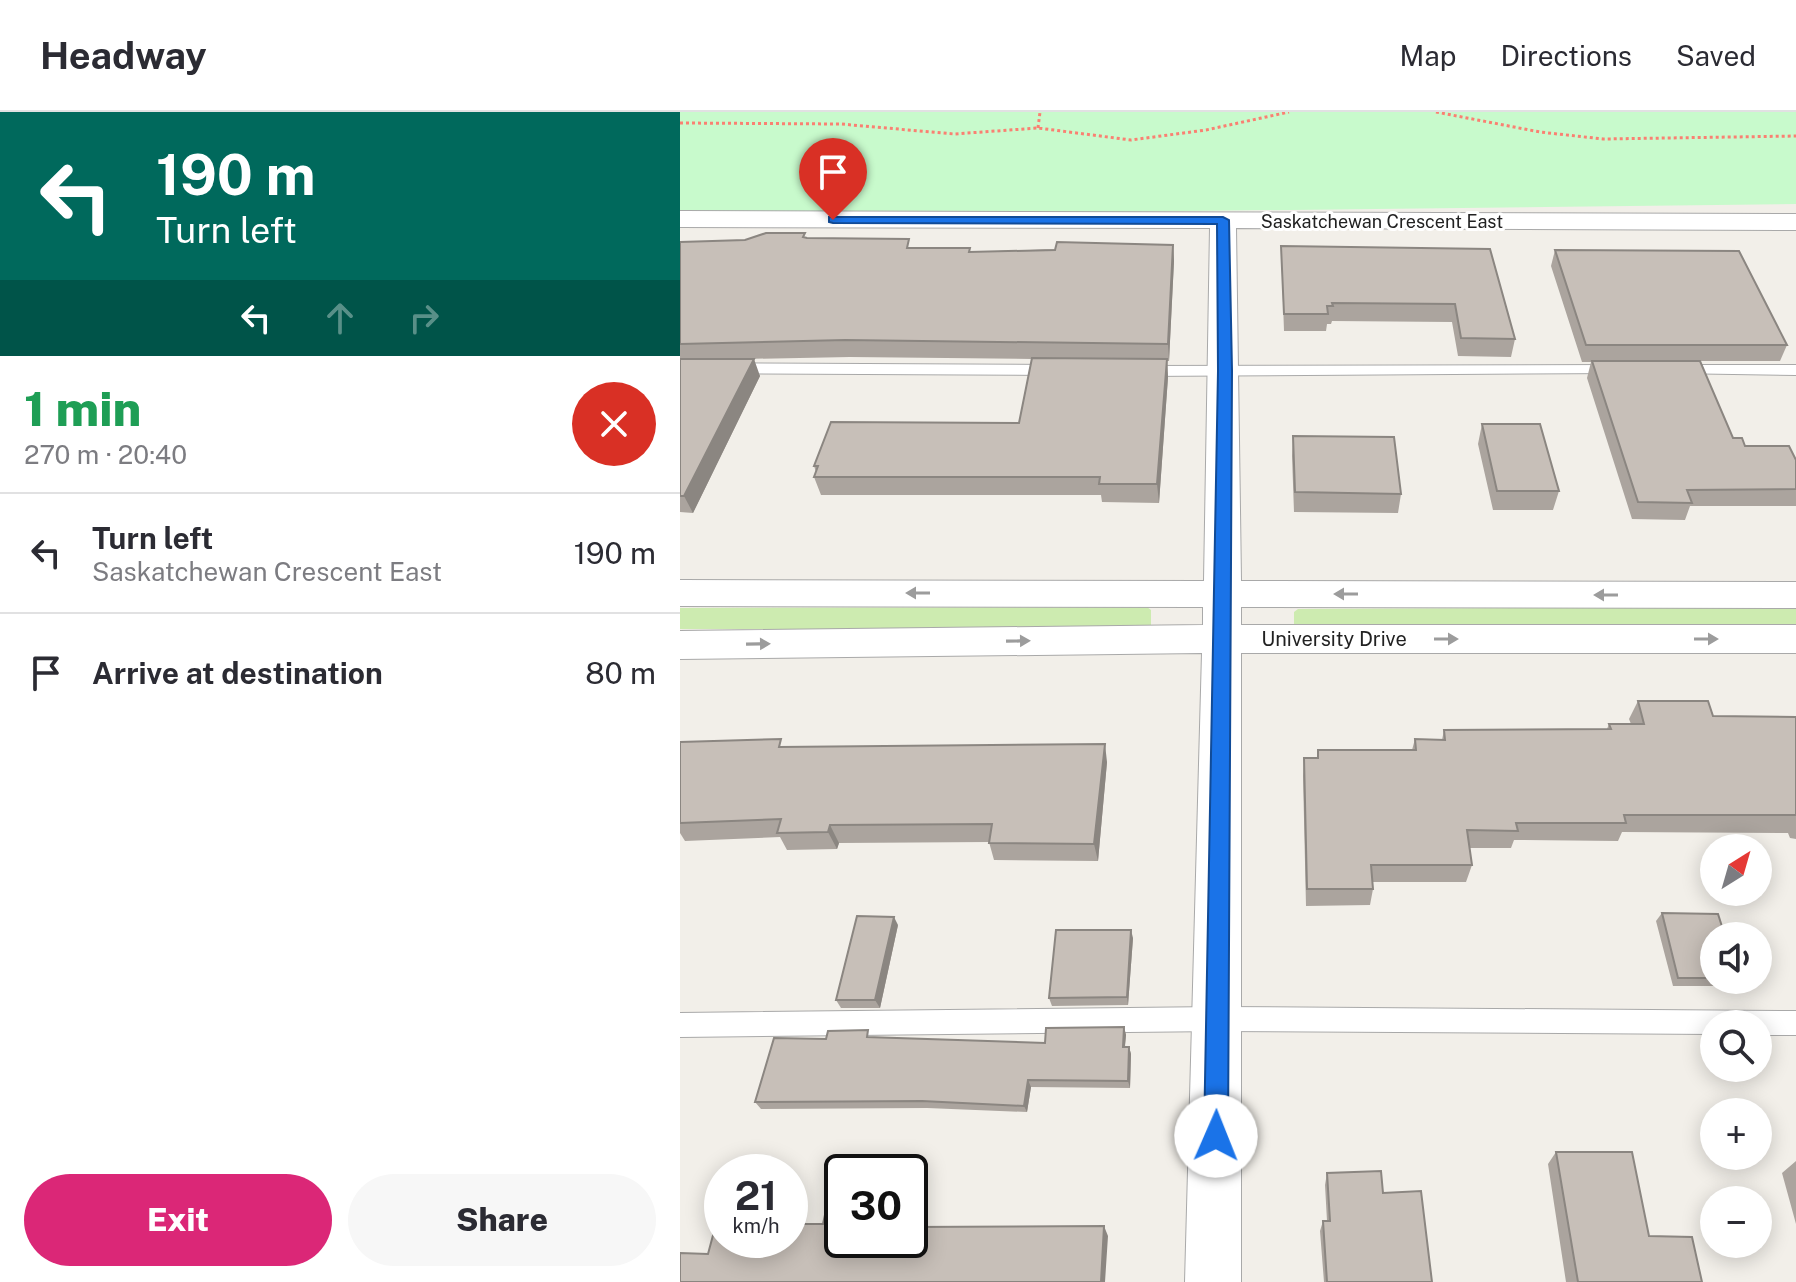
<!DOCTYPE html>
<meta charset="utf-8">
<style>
body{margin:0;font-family:"Public Sans",sans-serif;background:#f7f7f7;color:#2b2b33;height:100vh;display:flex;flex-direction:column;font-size:30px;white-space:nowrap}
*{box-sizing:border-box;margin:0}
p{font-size:26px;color:#7c7c81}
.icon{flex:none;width:44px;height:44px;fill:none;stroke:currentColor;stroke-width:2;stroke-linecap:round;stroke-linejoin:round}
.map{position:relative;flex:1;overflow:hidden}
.sheet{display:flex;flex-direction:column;background:#fff;width:680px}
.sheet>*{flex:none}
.top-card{background:#00695c;color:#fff;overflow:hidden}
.needle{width:52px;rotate:37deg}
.fabs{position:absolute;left:1020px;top:722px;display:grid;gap:16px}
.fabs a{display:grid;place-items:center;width:72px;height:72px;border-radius:50%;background:#fff;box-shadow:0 4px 20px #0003;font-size:40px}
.speed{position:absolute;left:24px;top:1042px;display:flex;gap:16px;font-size:40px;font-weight:700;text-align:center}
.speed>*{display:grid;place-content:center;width:104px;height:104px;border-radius:50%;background:#fff;box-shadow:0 4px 20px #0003;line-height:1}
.speed small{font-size:20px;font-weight:400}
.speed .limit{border:4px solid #111;border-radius:12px;background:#fff;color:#111}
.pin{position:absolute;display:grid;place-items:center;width:68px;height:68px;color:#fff;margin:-82px -34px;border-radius:50% 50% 50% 0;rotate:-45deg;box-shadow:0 0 8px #0007}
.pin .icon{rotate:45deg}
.me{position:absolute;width:88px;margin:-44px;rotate:1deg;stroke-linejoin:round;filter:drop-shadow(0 0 6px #0008)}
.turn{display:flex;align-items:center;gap:28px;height:168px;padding:0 24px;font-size:36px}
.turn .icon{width:104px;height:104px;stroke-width:2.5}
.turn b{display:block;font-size:56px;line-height:68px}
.lanes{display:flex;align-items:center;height:76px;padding:0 24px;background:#0003;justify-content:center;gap:40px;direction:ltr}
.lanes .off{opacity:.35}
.round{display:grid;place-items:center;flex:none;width:84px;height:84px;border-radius:42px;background:#f7f7f7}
.headline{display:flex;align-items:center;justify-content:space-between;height:136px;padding:0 24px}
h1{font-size:48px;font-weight:800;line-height:60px;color:#1e9e55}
.cta{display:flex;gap:16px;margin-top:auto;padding:16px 24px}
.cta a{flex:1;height:92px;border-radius:48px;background:#db2777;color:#fff;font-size:32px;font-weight:800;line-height:92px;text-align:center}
.cta a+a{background:#f7f7f7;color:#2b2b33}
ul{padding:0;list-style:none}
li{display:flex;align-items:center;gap:24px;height:120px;padding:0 24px;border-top:2px solid #e1e1e2}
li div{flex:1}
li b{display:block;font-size:30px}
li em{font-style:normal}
header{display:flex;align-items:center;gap:48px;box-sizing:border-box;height:112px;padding:0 40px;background:#fff;border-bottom:2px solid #e1e1e2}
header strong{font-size:38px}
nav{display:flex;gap:44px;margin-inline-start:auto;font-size:28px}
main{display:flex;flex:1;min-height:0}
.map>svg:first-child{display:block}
.grass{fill:#cdebb0}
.park{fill:#c8facc}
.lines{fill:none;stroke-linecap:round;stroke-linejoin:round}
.service-casing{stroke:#a9a9a9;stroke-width:2}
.minor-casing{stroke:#a9a9a9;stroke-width:2}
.path{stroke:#fa8072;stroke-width:3;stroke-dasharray:3 3;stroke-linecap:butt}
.service{fill:#fff;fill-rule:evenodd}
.minor{fill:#fff;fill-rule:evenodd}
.wall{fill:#aba49e}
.shaded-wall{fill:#8b8681}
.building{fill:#c7bfb8;stroke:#8b8681;stroke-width:2}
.oneway{fill:#9c9c9c}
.route{fill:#1a73e8;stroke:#114b97;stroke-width:2}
.labels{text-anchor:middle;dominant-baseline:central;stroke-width:6;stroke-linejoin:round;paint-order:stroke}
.far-street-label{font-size:18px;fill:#222;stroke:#fff}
.street-label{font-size:20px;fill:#222;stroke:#fff}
</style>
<header>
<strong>Headway</strong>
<nav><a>Map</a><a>Directions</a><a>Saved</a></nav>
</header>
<main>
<section class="sheet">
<div class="top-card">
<div class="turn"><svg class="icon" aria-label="left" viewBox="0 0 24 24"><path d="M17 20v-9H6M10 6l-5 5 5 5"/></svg><div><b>190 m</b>Turn left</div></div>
<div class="lanes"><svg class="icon" aria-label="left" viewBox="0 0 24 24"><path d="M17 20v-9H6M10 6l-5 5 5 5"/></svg><svg class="icon off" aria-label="ahead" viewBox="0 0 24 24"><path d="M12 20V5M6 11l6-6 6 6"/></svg><svg class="icon off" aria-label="right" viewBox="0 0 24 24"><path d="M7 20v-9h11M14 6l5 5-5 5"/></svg></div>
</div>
<div class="headline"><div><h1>1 min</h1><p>270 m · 20:40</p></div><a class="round" style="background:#d93025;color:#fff"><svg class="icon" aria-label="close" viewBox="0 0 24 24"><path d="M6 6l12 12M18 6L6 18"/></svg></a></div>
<ul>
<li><svg class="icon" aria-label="left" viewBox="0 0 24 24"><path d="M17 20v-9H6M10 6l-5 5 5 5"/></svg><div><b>Turn left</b><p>Saskatchewan Crescent East</p></div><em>190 m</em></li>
<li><svg class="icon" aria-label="arrive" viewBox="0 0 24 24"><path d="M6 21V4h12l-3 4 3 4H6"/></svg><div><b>Arrive at destination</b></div><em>80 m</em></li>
</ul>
<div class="cta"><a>Exit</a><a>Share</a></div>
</section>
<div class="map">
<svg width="1116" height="1170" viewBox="0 0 1116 1170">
<rect width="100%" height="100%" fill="#f2efe9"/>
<path class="grass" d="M 467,495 L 471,498 L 471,513 L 466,517 L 0,517 L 0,496 Z
M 1116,495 L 1116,516 L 614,513 L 614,500 L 618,497 Z"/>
<path class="park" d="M 0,0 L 1116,0 L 1116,92 L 0,105 Z"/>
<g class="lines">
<g class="service-casing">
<path id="service" d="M 0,251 L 376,253 L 384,258 L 376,263 L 0,261 Z
M 936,253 L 941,255 L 941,261 L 460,264 L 452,259 L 460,254 Z
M 996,253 L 1116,253 L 1116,263 L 991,261 L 991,255 Z
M 538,895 L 1116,899 L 1116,923 L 1078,923 L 1078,912 L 1034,912 L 1034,922 L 538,919 L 0,925 L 0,901 Z"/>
</g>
<g class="minor-casing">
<path id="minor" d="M 0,99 L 1116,102 L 1116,118 L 556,116 L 561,469 L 1116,470 L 1116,496 L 561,495 L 561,513 L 1116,513 L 1116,541 L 561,541 L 561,1170 L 505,1170 L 522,541 L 0,547 L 0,519 L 523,513 L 523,495 L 0,494 L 0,468 L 524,469 L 530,116 L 0,115 Z"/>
</g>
<path class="path" d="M 756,0 L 860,20 L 923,27 L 1116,24
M 0,11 L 161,12 L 274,22 L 358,16 L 451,28 L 526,18 L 609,0
M 358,16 L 360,0"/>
<use href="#service" class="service"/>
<use href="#minor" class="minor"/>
</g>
<path class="wall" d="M 126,126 L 231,136 L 291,140 L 493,133 L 494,149 L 489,249 L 487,249 L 488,265 L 479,391 L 422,390 L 421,383 L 141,383 L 134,365 L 136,360 L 134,354 L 339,311 L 352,247 L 170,245 L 64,247 L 80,264 L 13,401 L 0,400 L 0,130 Z
M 601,134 L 810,137 L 835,227 L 831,245 L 778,244 L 772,210 L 652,209 L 651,212 L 647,212 L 646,219 L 604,219 Z
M 875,138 L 1107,233 L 1100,249 L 1020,249 L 1053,326 L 1065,334 L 1116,348 L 1116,394 L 1010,394 L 1005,408 L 952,407 L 907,266 L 911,250 L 902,250 L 871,154 Z
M 802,312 L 879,379 L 873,398 L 813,398 L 798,332 Z
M 613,324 L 721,382 L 718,401 L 614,400 L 612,344 Z
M 958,589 L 1033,604 L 1116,605 L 1116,727 L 1110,726 L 1108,721 L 942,720 L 938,729 L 834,728 L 831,736 L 789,736 L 792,753 L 786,770 L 693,770 L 693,777 L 690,793 L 626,794 L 623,664 L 624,646 L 637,646 L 638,638 L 732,638 L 735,627 L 762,628 L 764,618 L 927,617 L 929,612 L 951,612 L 949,607 Z
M 0,630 L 427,650 L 418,749 L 314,748 L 309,730 L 159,731 L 157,737 L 107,738 L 100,725 L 5,729 L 0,721 Z
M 982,801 L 1034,824 L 1034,868 L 1057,868 L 1051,874 L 993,874 L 976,809 Z
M 218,813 L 200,896 L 161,896 L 156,888 Z
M 453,826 L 448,893 L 372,894 L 369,886 Z
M 444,915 L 446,923 L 445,935 L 449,935 L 451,942 L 450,976 L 351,975 L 347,1000 L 247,996 L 81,997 L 75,990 L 146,927 L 193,926 L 365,931 Z
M 876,1040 L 969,1124 L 1022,1170 L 886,1170 L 868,1052 Z
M 1116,1049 L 1116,1112 L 1102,1061 Z
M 647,1061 L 703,1081 L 752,1170 L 644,1170 L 640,1119 L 643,1109 L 647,1109 L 645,1073 Z"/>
<path class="shaded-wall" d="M 493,133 L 494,149 L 489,249 L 488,232 Z
M 74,247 L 80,264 L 13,401 L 4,384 Z
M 487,247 L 488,265 L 479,391 L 477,372 Z
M 425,632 L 427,650 L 418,749 L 414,732 Z
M 150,713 L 159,731 L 157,737 L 148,720 Z
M 214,805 L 218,813 L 200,896 L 195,888 Z
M 451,818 L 453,826 L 448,893 L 447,885 Z
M 444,915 L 446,923 L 444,942 L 443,935 Z
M 449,935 L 451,942 L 450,976 L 448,969 Z
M 348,968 L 351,975 L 347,1000 L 344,994 Z
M 424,1114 L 428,1124 L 425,1170 L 421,1170 Z"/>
<path class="building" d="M 86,121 L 125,121 L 123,125 L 127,126 L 229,127 L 227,136 L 290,136 L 289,140 L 375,138 L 377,130 L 493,133 L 488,232 L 165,228 L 0,232 L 0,130 L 65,128 Z
M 601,134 L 810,137 L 835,227 L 781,226 L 775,192 L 652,191 L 653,194 L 647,194 L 648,202 L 604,202 Z
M 875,138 L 1059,139 L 1107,233 L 906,233 Z
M 352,246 L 487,247 L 477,372 L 419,372 L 420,365 L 134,365 L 138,354 L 134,354 L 151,310 L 339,311 Z
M 0,247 L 74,247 L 4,384 L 0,384 Z
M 912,249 L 1020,249 L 1053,326 L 1062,326 L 1065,334 L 1109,334 L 1116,348 L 1116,377 L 1007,378 L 1012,391 L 958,390 Z
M 802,312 L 860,312 L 879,379 L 817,379 Z
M 613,324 L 714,325 L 721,382 L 615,380 Z
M 958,589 L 1028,589 L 1033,604 L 1116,605 L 1116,703 L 944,703 L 946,711 L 836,711 L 838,719 L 787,718 L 792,753 L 691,753 L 693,777 L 627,777 L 624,646 L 638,646 L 638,638 L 736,638 L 735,627 L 765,628 L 764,618 L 931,617 L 929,612 L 964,612 Z
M 101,627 L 99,635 L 425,632 L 414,732 L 309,731 L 312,712 L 150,713 L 148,720 L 97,721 L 101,707 L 0,711 L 0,630 Z
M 982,801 L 1038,802 L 1045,824 L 1034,824 L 1034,866 L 998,866 Z
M 177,804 L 214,805 L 195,888 L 156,888 Z
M 376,818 L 451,818 L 447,885 L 369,886 Z
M 444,915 L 443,935 L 449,935 L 448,969 L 348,968 L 344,994 L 242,989 L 75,990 L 94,926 L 146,927 L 148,919 L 188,918 L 187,925 L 365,931 L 366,916 Z
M 876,1040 L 952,1040 L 969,1124 L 1012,1125 L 1022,1170 L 898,1170 Z
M 701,1059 L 703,1081 L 741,1079 L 752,1170 L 647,1170 L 643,1109 L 650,1109 L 647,1061 Z
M 150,1080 L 162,1080 L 162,1128 L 230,1128 L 230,1115 L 424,1114 L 421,1170 L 0,1170 L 0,1141 L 28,1142 L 36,1112 L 42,1112 L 42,1128 L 110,1128 L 110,1112 L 143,1112 Z"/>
<defs><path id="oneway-solid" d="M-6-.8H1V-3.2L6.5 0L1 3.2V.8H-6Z" transform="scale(2)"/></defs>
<g class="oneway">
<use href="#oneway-solid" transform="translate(238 481) rotate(-180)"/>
<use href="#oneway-solid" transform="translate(666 482) rotate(-180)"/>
<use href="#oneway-solid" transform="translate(926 483) rotate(-180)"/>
<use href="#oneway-solid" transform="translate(766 527)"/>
<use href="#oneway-solid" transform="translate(1026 527)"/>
<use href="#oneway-solid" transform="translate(338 529) rotate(-1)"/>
<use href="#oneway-solid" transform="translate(78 532) rotate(-1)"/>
</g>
<path class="route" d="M 149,105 L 543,105 L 549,108 L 552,259 L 548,1024 L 544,1032 L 536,1036 L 527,1032 L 524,1024 L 538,259 L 537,112 L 153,111 L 149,110 Z"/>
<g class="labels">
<g class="far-street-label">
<text x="702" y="109">Saskatchewan Crescent East</text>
</g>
<g class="street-label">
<text x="654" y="527">University Drive</text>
</g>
</g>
</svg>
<div class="fabs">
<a><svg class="needle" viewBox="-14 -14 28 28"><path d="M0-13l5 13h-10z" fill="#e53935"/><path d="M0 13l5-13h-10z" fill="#7c7c81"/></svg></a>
<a><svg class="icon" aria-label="sound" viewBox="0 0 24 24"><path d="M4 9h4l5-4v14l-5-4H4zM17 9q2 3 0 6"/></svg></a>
<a><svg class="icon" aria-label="search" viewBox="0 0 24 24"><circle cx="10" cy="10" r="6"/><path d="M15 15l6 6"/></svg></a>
<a>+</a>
<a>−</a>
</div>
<div class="speed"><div>21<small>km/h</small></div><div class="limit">30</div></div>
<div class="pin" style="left:153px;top:108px;background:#d93025"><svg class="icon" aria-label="arrive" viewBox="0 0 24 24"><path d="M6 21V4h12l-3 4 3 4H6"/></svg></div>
<svg class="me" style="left:536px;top:1024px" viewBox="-20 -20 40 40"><circle r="19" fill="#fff"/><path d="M0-13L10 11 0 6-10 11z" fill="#1a73e8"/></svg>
</div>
</main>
